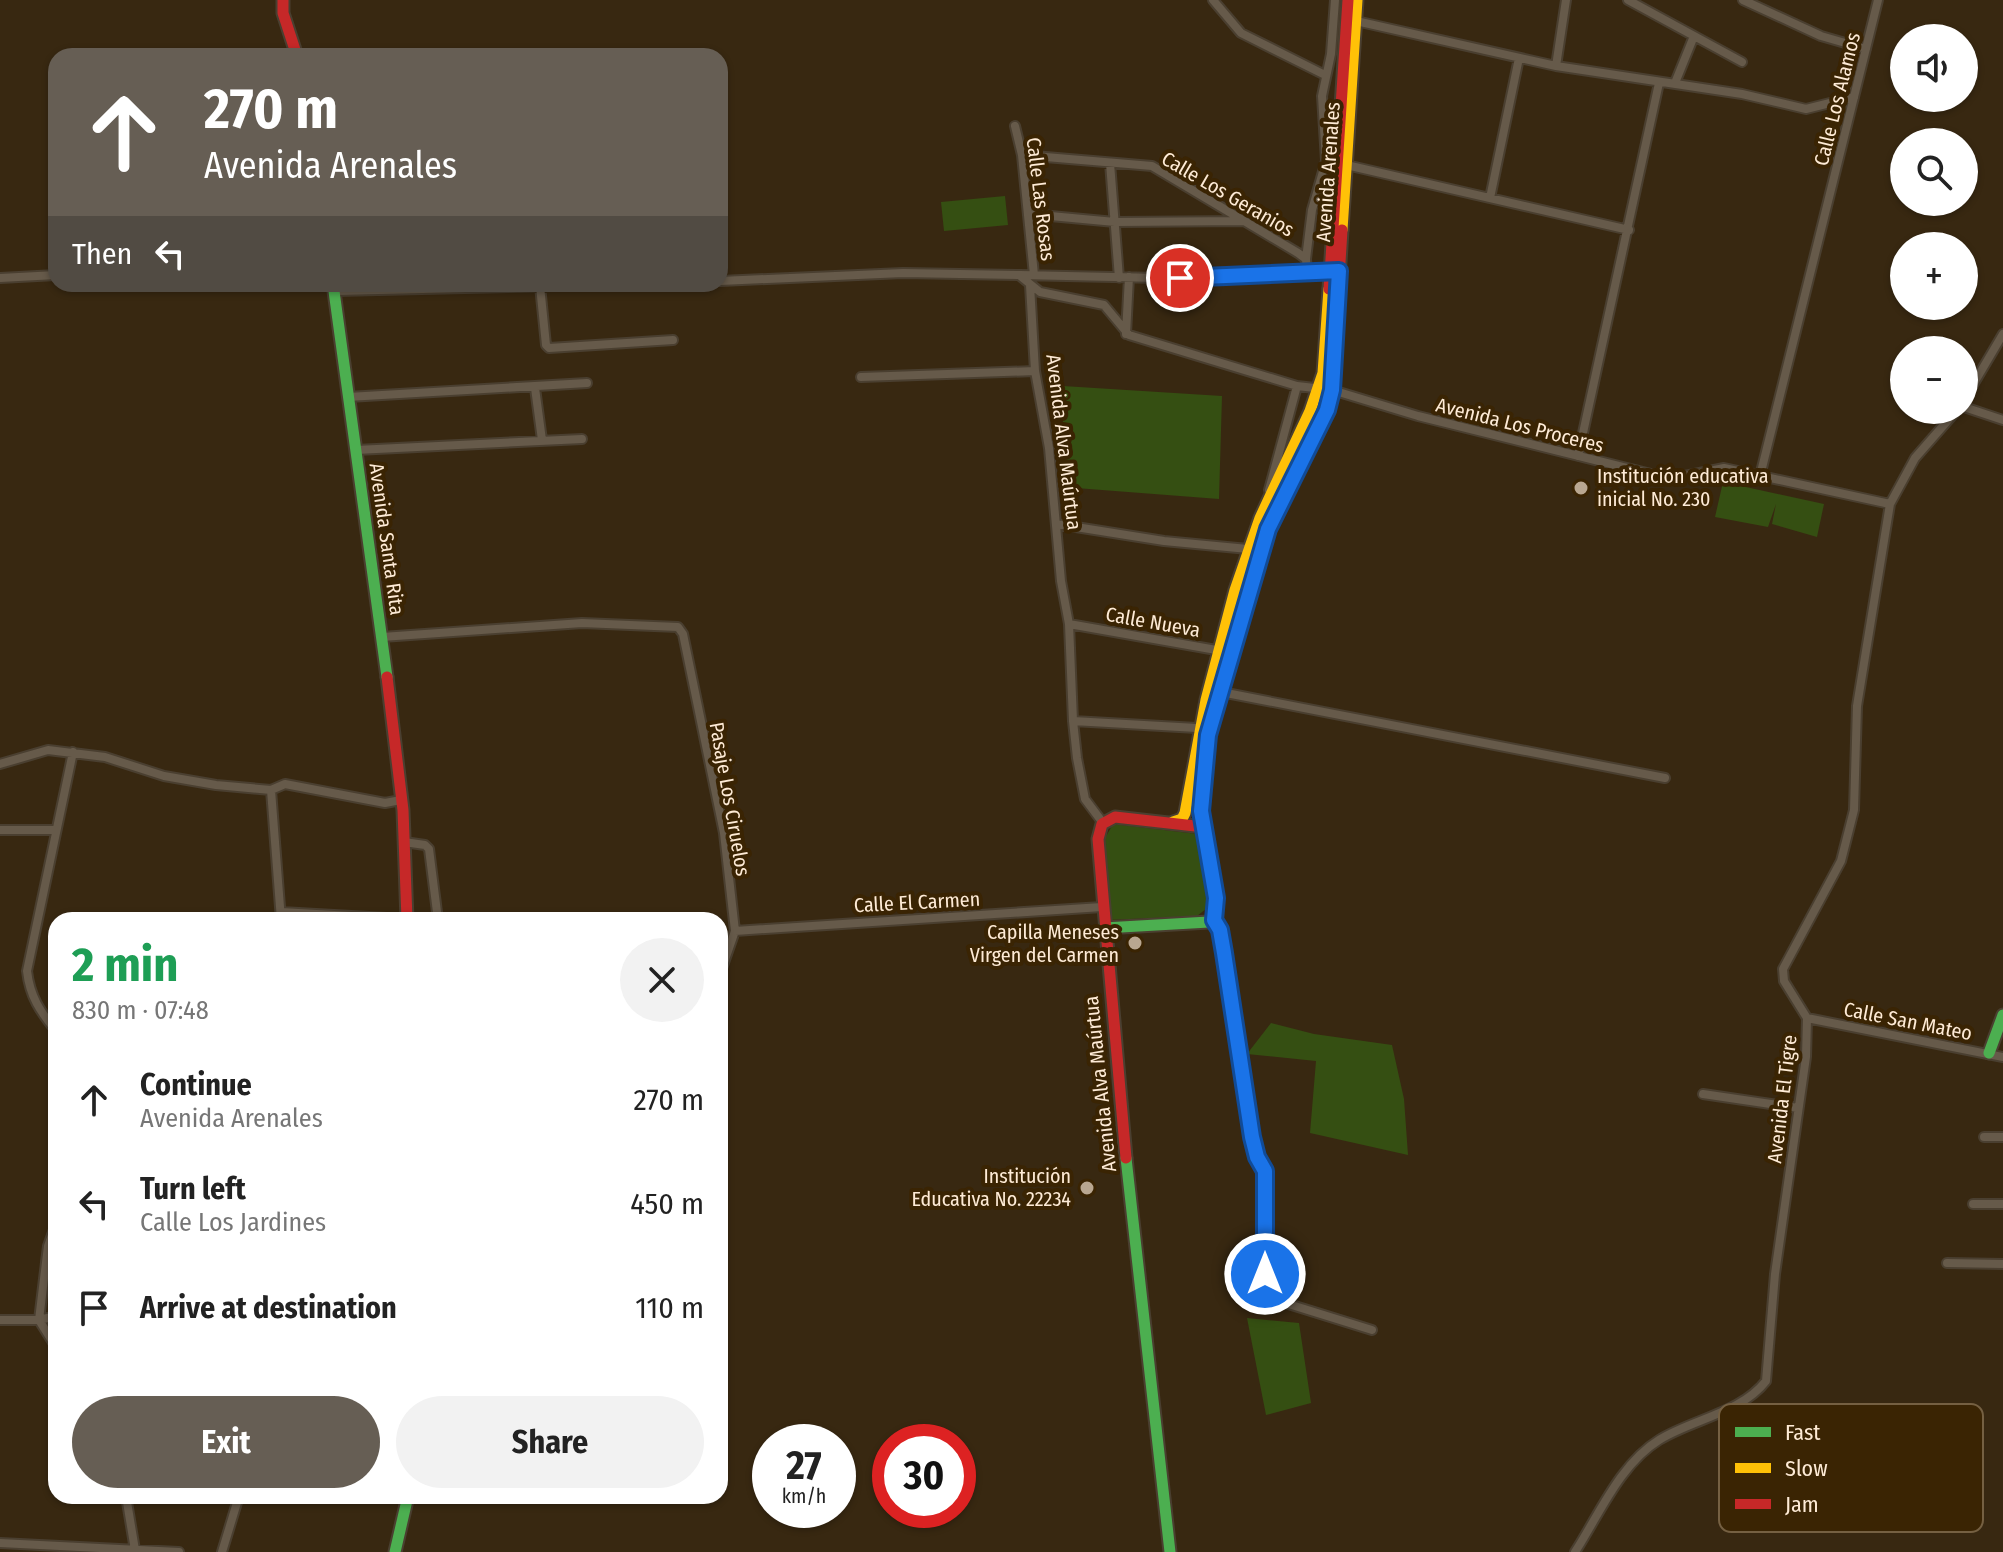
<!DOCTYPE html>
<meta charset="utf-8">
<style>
body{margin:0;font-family:"Fira Sans Condensed",sans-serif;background:#f2f2f2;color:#222;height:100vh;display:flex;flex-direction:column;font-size:30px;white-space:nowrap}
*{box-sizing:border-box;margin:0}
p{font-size:26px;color:#767676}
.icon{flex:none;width:44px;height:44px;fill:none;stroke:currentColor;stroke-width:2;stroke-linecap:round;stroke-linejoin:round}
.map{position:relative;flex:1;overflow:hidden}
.side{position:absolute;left:48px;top:912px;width:680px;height:592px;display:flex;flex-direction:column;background:#fff;border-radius:24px;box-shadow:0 2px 6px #0004}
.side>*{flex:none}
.banner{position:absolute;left:48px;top:48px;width:680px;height:244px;border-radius:24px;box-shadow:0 2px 6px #0004;background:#665e54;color:#fff;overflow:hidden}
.fabs{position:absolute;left:1890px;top:24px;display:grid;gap:16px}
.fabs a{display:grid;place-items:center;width:88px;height:88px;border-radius:50%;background:#fff;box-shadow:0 2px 6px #0004;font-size:40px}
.speed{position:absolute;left:752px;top:1424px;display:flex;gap:16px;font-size:40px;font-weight:700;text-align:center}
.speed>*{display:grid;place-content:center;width:104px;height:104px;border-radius:50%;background:#fff;box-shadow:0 2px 6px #0004;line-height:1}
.speed small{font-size:20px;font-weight:400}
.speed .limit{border:12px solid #d22;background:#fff;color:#111}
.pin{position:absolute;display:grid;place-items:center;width:68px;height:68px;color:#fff;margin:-34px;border:4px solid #fff;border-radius:50%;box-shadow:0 2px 8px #0007}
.me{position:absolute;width:88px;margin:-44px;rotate:0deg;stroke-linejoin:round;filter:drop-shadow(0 0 6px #0008)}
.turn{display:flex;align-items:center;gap:28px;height:168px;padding:0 24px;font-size:36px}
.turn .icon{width:104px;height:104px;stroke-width:2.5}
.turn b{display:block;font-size:56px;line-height:68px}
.then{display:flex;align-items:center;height:76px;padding:0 24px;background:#0003;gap:16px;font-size:30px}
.round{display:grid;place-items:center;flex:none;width:84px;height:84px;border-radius:42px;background:#f2f2f2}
.summary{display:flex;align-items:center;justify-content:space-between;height:136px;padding:0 24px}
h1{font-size:48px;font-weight:700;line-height:60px;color:#1e9e55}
.button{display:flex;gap:16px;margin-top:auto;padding:16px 24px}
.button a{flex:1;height:92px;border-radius:48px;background:#665e54;color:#fff;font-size:32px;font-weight:700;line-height:92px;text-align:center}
.button a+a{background:#f2f2f2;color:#222}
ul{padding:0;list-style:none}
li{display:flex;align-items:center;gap:24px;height:104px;padding:0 24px}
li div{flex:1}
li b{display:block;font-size:30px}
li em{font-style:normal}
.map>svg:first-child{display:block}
.green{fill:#354f12}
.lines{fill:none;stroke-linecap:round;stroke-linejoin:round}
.street-casing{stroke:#4a3f30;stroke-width:12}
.fast-casing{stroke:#4a3f30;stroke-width:15}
.slow-casing{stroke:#4a3f30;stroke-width:15}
.jam-casing{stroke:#4a3f30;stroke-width:15}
.street{stroke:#665a4a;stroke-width:8}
.fast{stroke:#4caf50;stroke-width:11}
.slow{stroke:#ffc107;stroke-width:11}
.jam{stroke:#c62828;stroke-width:11}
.route-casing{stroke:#114b97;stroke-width:20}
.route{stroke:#1a73e8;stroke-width:14}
.poi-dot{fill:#b9a791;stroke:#3a2403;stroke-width:3}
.labels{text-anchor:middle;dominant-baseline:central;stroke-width:8;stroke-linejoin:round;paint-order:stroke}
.street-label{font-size:20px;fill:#feebd6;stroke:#3a2403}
.poi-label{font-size:20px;fill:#feebd6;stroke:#3a2403;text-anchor:end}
.key{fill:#3a2403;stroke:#756042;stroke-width:2}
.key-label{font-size:22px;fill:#feebd6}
</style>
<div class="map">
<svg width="2003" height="1552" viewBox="0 0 2003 1552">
<rect width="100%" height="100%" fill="#382811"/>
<path class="green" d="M 1005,196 L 1008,225 L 944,231 L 941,202 Z
M 1063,386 L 1222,396 L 1219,499 L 1063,487 Z
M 1723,482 L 1824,504 L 1817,537 L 1772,524 L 1776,504 L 1768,527 L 1715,517 Z
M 1113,824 L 1198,834 L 1211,905 L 1197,916 L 1108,920 L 1105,838 Z
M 1271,1023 L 1314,1034 L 1392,1045 L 1404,1099 L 1408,1155 L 1310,1133 L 1316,1061 L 1247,1054 Z
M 1247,1318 L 1299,1323 L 1311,1403 L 1266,1415 Z"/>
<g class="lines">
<g class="street-casing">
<path id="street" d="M 1213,0 L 1241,33 L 1325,75
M 1628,0 L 1742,62
M 1743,0 L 1821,36 L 1866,49
M 1356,21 L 1556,66 L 1742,94 L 1806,109 L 1854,97
M 1556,66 L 1566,0
M 1675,83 L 1694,36
M 1015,126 L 1022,155 L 1034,275
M 1022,155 L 1152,166 L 1298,253 L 1306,259 L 1307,272
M 1110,163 L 1119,278
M 1342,164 L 1629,230
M 1490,198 L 1519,58
M 1029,214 L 1115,222 L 1244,221
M 1306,259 L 1312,210 L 1326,161 L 1322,96 L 1331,54 L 1335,0
M 1020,275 L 1206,279 L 1334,271
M 0,278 L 56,275
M 720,281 L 903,273 L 1019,275 L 1040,292 L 1104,305 L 1129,335 L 1297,386 L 1332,390 L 1418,416 L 1655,475 L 1685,476 L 1724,468 L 1890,504
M 1030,285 L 1035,371 L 1049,448 L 1061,581 L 1069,624 L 1073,721 L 1077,758 L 1085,799 L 1103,823
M 540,286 L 546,345 L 549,348 L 673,340
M 335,291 L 638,284
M 1126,334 L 1129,277
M 861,377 L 1035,371
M 535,388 L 542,440
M 348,397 L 587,383
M 1964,400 L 2003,334
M 1964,407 L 2003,420
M 356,450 L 582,439
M 1578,456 L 1659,83
M 1760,476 L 1878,0
M 1269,490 L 1297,386
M 1057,524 L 1164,541 L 1248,549
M 1069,624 L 1222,651
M 382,637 L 582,623 L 678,627 L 683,634 L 724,833 L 735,931 L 720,974
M 1221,692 L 1665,778
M 1073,721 L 1197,728
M 0,764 L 48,750 L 105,757 L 164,776 L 216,785 L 271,790 L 285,784 L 385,803 L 401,800
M 271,790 L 281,920
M 0,830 L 54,830
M 404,842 L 425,845 L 429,849 L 438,920
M 281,912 L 387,918
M 1214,920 L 1220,930 L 1252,1137 L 1257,1157 L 1265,1171 C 1265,1209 1255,1274 1282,1302 L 1372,1330
M 735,931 L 1102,907
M 1807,1018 L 2003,1057
M 56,1031 C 40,1011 30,997 27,971 L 73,752
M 1703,1094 L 1798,1108
M 1984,1137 L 2003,1137
M 1973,1204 L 2003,1204
M 56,1224 L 48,1246 L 39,1320 L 56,1347
M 1947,1263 L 2003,1264
M 0,1320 L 39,1320 L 56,1316
M 126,1496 L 135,1550
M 0,1543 L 179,1552
M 222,1552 L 239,1496
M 1575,1552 C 1599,1515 1620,1464 1659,1440 C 1693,1419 1741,1413 1766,1381 L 1775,1274 L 1806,1057 L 1807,1018 L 1784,981 L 1783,969 L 1841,861 L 1854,810 L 1857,706 L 1890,504 L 1915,458 L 1957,410"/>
</g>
<g class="fast-casing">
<path id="fast" d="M 333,284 L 387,677
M 1104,928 L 1209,922 L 1216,915 L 1200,799 L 1208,735 L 1235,643
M 1989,1053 L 2003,1015
M 1126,1158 L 1170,1552
M 395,1552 L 408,1496"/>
</g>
<g class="slow-casing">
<path id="slow" d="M 1342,230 L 1357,0
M 1173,822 L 1182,819 L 1185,813 L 1206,700 L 1235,590 L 1260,518 L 1310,411 L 1323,373 L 1329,289"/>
</g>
<g class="jam-casing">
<path id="jam" d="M 283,0 L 283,13 L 297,56
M 1329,289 L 1348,0
M 1235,643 L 1268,529 L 1282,495 L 1320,428 L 1332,390 L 1342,230
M 387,677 L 403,810 L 407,920 L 387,920
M 1126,1158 L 1098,839 L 1102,824 L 1115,817 L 1204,827"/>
</g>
<use href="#street" class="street"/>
<use href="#fast" class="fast"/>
<use href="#slow" class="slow"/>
<use href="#jam" class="jam"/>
</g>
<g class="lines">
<g class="route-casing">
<path id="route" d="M 1180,278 L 1339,271 L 1332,390 L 1327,410 L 1268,529 L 1208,735 L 1201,811 L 1216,898 L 1214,920 L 1220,930 L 1224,953 L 1252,1137 L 1257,1157 L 1265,1171 L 1265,1274"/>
</g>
<use href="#route" class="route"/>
</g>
<g class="poi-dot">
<circle cx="1581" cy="488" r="8"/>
<circle cx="1135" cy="943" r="8"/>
<circle cx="1087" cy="1188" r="8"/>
</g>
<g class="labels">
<g class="street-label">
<text transform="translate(1837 99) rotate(-76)">Calle Los Alamos</text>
<text transform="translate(1328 172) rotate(-86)">Avenida Arenales</text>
<text transform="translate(1228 194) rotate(30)">Calle Los Geranios</text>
<text transform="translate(1041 199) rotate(83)">Calle Las Rosas</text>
<text transform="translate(1520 425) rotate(14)">Avenida Los Proceres</text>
<text transform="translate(1064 442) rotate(83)">Avenida Alva Maúrtua</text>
<text transform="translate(387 539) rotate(82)">Avenida Santa Rita</text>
<text transform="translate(1153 622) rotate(10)">Calle Nueva</text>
<text transform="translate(730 799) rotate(80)">Pasaje Los Ciruelos</text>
<text transform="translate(917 902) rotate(-3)">Calle El Carmen</text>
<text transform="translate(1908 1021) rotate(11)">Calle San Mateo</text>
<text transform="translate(1100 1084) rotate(-96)">Avenida Alva Maúrtua</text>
<text transform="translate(1782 1099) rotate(-83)">Avenida El Tigre</text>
</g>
<g class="poi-label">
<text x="1597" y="476" text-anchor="start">Institución educativa<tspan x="1597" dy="23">inicial No. 230</tspan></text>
<text x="1119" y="932">Capilla Meneses<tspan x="1119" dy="23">Virgen del Carmen</tspan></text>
<text x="1071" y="1176">Institución<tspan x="1071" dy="23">Educativa No. 22234</tspan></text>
</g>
</g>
<rect x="1719" y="1404" width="264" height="128" rx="12" class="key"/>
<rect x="1735" y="1427" width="36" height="10" fill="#4caf50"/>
<rect x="1735" y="1463" width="36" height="10" fill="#ffc107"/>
<rect x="1735" y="1499" width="36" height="10" fill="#c62828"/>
<g class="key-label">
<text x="1785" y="1440">Fast</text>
<text x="1785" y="1476">Slow</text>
<text x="1785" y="1512">Jam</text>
</g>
</svg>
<div class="fabs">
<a><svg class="icon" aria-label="sound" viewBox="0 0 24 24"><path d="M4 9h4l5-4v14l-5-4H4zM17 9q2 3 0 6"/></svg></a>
<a><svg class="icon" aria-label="search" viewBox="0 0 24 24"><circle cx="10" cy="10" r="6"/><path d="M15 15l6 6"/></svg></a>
<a>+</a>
<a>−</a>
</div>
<div class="speed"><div>27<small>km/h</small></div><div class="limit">30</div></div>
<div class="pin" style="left:1180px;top:278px;background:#d93025"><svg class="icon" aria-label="arrive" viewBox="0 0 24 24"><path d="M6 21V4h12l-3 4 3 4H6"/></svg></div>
<svg class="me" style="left:1265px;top:1274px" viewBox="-20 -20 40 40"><circle r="17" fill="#1a73e8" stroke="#fff" stroke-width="3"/><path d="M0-11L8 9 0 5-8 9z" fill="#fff"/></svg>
<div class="banner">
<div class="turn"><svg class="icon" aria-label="ahead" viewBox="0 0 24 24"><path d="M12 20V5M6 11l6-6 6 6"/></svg><div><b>270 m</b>Avenida Arenales</div></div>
<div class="then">Then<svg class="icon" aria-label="left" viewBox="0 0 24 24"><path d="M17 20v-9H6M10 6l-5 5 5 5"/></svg></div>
</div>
<section class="side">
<div class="summary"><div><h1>2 min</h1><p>830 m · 07:48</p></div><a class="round"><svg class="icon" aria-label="close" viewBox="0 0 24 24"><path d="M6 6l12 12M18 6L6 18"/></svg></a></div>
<ul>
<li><svg class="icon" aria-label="ahead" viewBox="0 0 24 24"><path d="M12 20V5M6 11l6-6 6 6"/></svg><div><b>Continue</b><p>Avenida Arenales</p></div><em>270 m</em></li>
<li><svg class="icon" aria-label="left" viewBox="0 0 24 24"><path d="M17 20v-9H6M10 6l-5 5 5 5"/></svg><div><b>Turn left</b><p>Calle Los Jardines</p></div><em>450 m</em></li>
<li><svg class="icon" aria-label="arrive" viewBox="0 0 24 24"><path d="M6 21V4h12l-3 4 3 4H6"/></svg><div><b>Arrive at destination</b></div><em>110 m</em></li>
</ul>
<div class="button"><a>Exit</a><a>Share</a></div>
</section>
</div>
